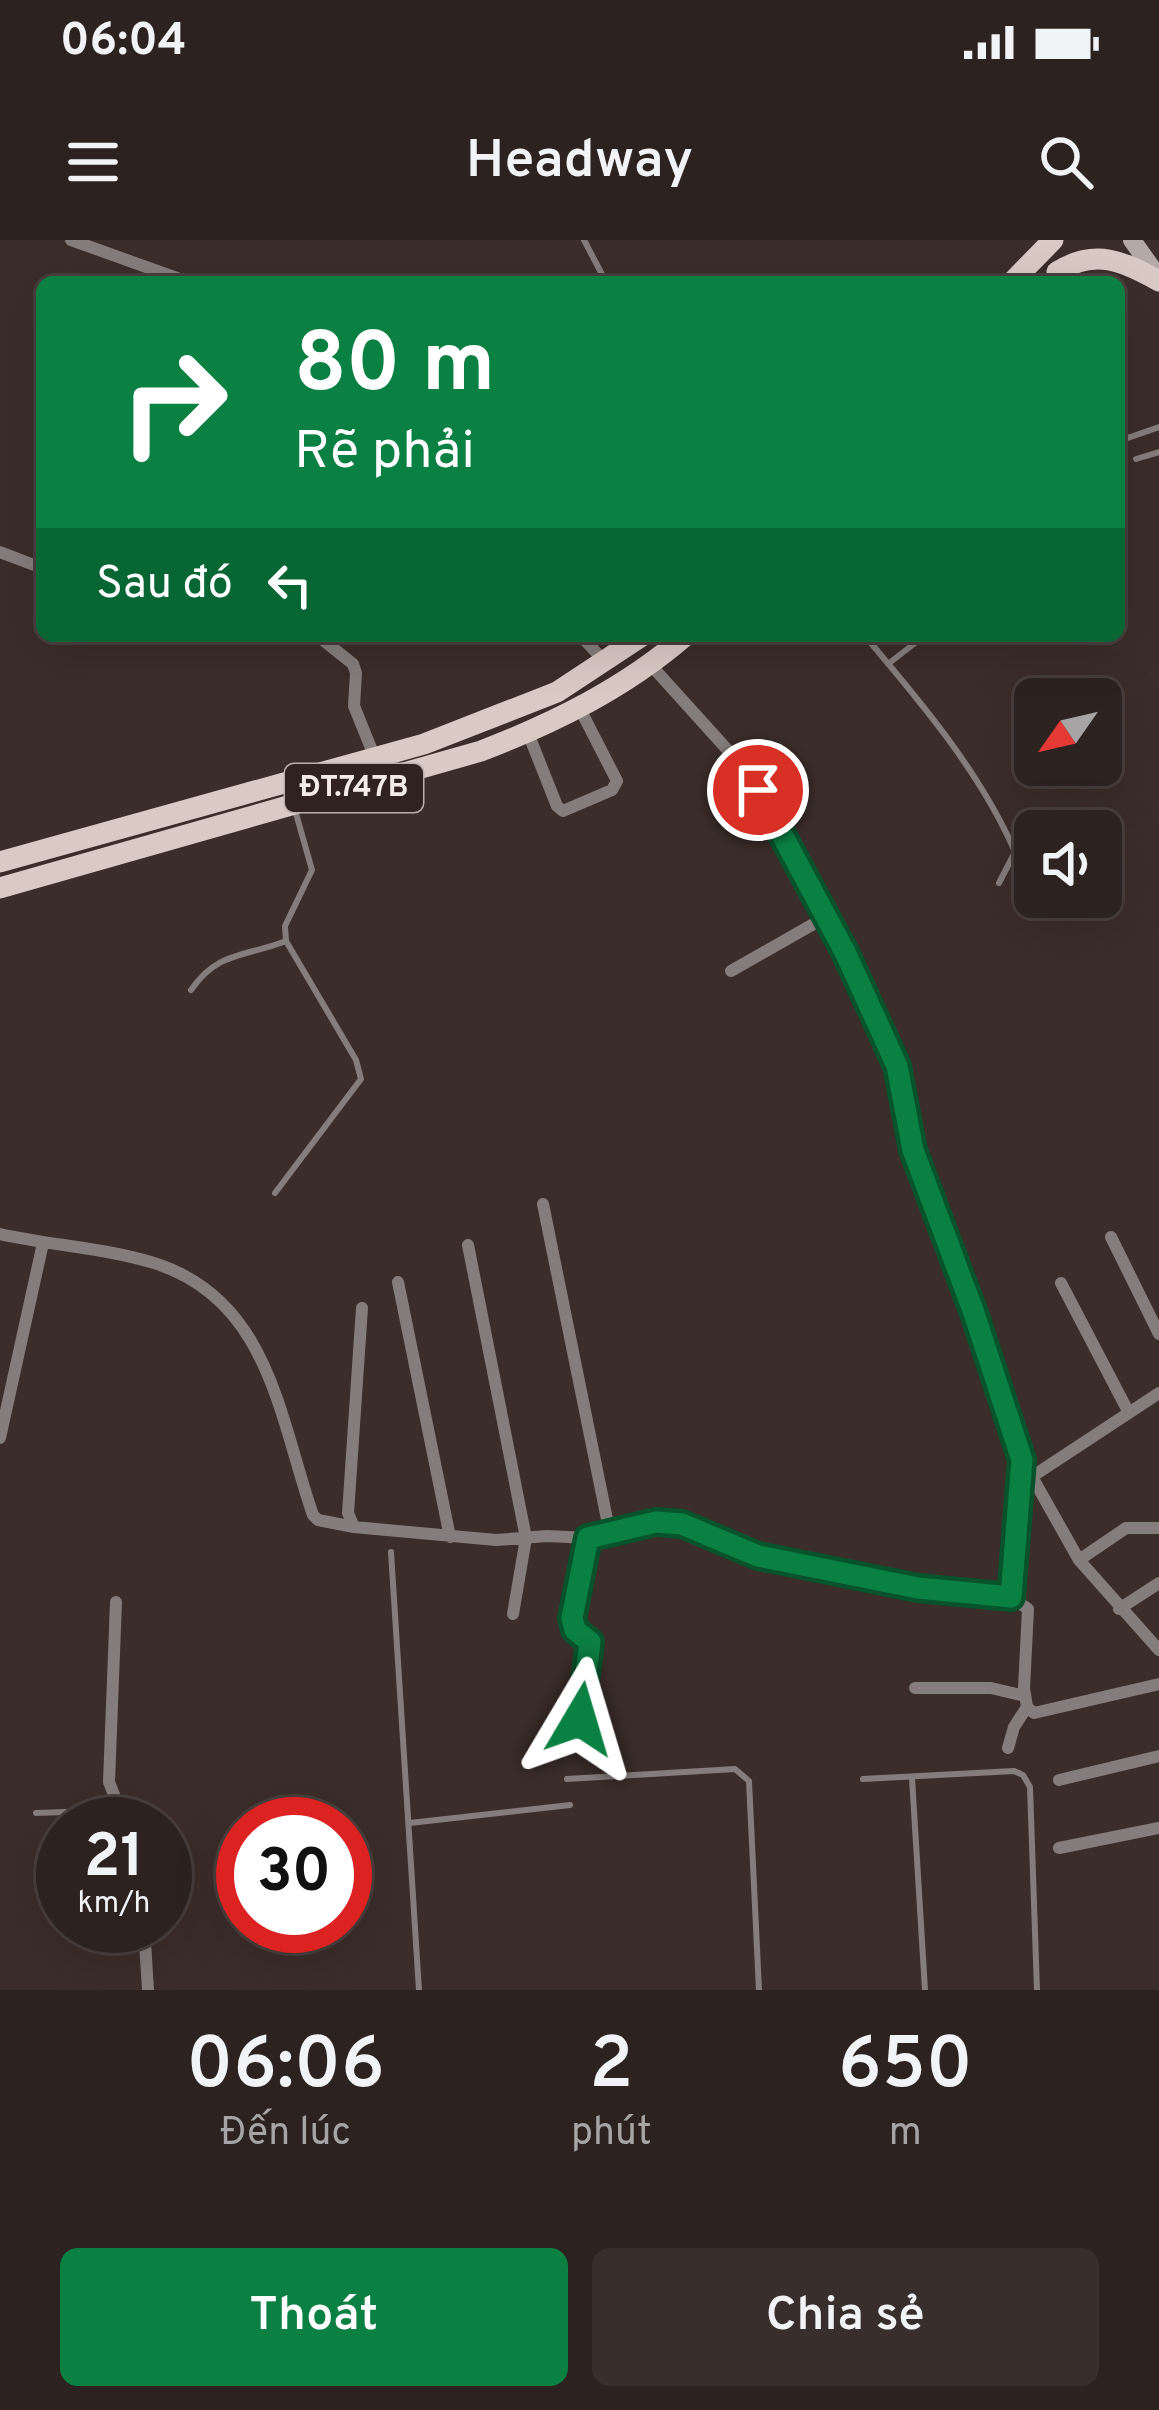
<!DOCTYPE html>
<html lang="vi">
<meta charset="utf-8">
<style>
body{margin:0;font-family:Overpass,sans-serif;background:#382f2c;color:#f1f3f6;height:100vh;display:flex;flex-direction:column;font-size:45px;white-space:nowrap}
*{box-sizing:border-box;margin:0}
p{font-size:39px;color:#a6a4a4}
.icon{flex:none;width:66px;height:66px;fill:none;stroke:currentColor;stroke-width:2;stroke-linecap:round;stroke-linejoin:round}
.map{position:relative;height:1750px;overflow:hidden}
.side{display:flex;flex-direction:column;background:#2c221f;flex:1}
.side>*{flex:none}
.top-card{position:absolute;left:36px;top:36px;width:1089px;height:366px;border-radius:18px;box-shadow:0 12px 48px #0002,0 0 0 3px #483f3d;background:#0b8043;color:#fff;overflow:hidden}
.needle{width:78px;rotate:236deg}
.tools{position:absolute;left:1014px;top:438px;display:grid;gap:24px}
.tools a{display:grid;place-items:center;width:108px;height:108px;border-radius:18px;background:#2c221f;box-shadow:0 12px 48px #0002,0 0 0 3px #483f3d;font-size:60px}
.speed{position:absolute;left:36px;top:1557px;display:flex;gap:24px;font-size:60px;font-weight:700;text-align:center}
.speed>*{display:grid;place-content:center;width:156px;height:156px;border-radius:50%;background:#2c221f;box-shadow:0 12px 48px #0002,0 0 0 3px #483f3d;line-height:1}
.speed small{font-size:30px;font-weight:400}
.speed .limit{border:18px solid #d22;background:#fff;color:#111}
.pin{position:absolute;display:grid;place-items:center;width:102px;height:102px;color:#fff;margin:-51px;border:6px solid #fff;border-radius:50%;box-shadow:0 3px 12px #0007}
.me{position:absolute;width:132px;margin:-66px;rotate:7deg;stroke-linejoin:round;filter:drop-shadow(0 0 9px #0008)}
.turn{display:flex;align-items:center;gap:42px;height:252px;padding:0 60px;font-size:54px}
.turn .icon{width:156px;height:156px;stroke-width:2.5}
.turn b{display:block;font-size:84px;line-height:102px}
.then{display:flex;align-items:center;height:114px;padding:0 60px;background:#0003;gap:24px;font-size:45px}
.eta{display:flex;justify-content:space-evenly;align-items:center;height:204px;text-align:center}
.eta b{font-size:72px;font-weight:600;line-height:84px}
.action{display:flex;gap:24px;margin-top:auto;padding:24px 60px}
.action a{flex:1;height:138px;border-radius:18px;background:#0b8043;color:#fff;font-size:48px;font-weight:600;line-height:138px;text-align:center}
.action a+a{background:#382f2c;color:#f1f3f6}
.status{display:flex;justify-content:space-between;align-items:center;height:84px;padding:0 60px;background:#2c221f;direction:ltr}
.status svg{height:33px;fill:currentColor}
header{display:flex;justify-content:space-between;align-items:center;height:156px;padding:0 60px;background:#2c221f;font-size:54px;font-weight:600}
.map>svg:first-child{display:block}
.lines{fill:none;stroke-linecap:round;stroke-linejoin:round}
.lane{stroke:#857d7b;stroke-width:6}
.street{stroke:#857d7b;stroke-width:12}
.secondary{stroke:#b5a9a5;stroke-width:18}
.primary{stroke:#dacac6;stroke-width:21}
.route-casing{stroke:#07532c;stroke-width:30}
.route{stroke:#0b8043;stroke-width:21}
.labels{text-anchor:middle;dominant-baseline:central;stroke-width:9;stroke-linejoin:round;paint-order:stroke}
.shield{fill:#30231f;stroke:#b9afac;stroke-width:3}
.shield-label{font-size:30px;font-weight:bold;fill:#f4ebe8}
</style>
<div class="status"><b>06:04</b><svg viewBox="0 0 49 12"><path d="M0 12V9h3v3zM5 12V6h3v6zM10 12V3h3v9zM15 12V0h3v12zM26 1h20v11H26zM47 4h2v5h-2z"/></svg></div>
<header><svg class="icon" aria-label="menu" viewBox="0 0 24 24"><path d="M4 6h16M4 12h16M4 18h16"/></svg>Headway<svg class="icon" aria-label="search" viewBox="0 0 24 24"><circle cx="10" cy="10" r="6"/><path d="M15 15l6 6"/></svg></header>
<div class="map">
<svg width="1159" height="1750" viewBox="0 0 1159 1750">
<rect width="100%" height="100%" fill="#3b2d29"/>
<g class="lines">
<path class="lane" d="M 584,0 L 606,42
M 1119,201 L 1159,187
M 1136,219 L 1159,212
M 865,396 C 920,461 981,533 1015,612 L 999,643
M 888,424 L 924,396
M 191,750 C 218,711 245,717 286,701
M 275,953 L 361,839 L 356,820 L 286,701 L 285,686 L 312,630 L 295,570
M 391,1312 L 419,1750
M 912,1538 L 925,1750
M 567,1539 L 735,1529 L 749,1541 L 759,1750
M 863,1539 L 1014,1531 L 1023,1535 L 1030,1547 L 1037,1750
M 36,1573 L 122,1570
M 410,1583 L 570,1565"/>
<path class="street" d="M 71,0 L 188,42
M 0,312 L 42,328
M 318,396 L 353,424 L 356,433 L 354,466 L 375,518
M 581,396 L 605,422
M 649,423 L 743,527 L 772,572 L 824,678 L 845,712 L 897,826 L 913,910 L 974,1073 L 1022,1219 L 1079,1320 L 1159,1410
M 528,493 L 557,566 L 563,571 L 612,550 L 617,541 L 579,467
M 731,731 L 824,678
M 543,964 L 610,1294
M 0,994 C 50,1005 105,1008 154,1023 C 269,1059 279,1177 313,1275 L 318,1280 L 354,1287
M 1111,997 L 1159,1094
M 468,1005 L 526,1298 L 513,1374
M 398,1042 L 450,1297
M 1061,1043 L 1129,1173
M 362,1068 L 348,1273 L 354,1287 L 496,1300 L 547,1296 L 588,1298 L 655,1282 L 682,1284 L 758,1316 L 918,1348 L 1003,1359 L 1011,1357 L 1022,1221
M 0,1198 L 43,1003
M 1033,1236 L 1159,1153
M 1079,1320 L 1126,1288 L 1159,1288
M 1011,1357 L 1028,1369 L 1024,1448 L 1027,1467 L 1034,1473 L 1159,1444
M 116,1362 L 109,1542 L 116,1560 L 136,1576 L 137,1584
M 1119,1369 L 1159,1343
M 915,1448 L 991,1448 L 1025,1456
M 580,1479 L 590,1402 L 575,1390 L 572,1378 L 588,1298
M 1008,1508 L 1014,1487 L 1027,1467
M 1059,1540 L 1159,1516
M 1059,1608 L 1159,1588
M 144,1686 L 148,1750"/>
<path class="secondary" d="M 1132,0 L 1159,38"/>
<path class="primary" d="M 1057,32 C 1095,8 1123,21 1159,41
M 1012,42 L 1053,0
M 0,622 L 424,504 L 557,452 L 642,396
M 0,648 L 481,511 C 554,483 625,448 685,396"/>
</g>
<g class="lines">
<g class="route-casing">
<path id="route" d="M 580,1479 L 590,1402 L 575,1390 L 572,1378 L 588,1298 L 656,1282 L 682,1284 L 758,1316 L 918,1348 L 1011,1357 L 1022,1220 L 974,1073 L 913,910 L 897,826 L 845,712 L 758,550"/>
</g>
<use href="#route" class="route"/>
</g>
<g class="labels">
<rect class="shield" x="285" y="524" width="138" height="48" rx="9"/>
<g class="shield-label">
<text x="354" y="548">ĐT.747B</text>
</g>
</g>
</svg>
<div class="tools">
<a><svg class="needle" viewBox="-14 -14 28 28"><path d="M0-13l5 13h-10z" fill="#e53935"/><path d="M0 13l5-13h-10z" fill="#a6a4a4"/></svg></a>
<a><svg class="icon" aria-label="sound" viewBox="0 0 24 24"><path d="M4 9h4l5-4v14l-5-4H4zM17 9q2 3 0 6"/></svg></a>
</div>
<div class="speed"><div>21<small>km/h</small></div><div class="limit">30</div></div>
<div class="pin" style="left:758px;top:550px;background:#d93025"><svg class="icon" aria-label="arrive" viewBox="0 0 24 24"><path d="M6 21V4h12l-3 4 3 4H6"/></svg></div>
<svg class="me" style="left:580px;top:1479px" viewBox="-20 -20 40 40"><path d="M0-17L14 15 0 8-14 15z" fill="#0b8043" stroke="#fff" stroke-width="4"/></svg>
<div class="top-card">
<div class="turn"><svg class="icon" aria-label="right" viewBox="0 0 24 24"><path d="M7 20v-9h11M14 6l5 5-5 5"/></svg><div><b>80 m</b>Rẽ phải</div></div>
<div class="then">Sau đó<svg class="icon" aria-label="left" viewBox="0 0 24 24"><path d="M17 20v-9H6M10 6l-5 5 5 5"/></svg></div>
</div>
</div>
<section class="side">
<div class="eta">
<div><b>06:06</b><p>Đến lúc</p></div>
<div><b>2</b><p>phút</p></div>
<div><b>650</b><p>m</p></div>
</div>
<div class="action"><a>Thoát</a><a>Chia sẻ</a></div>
</section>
